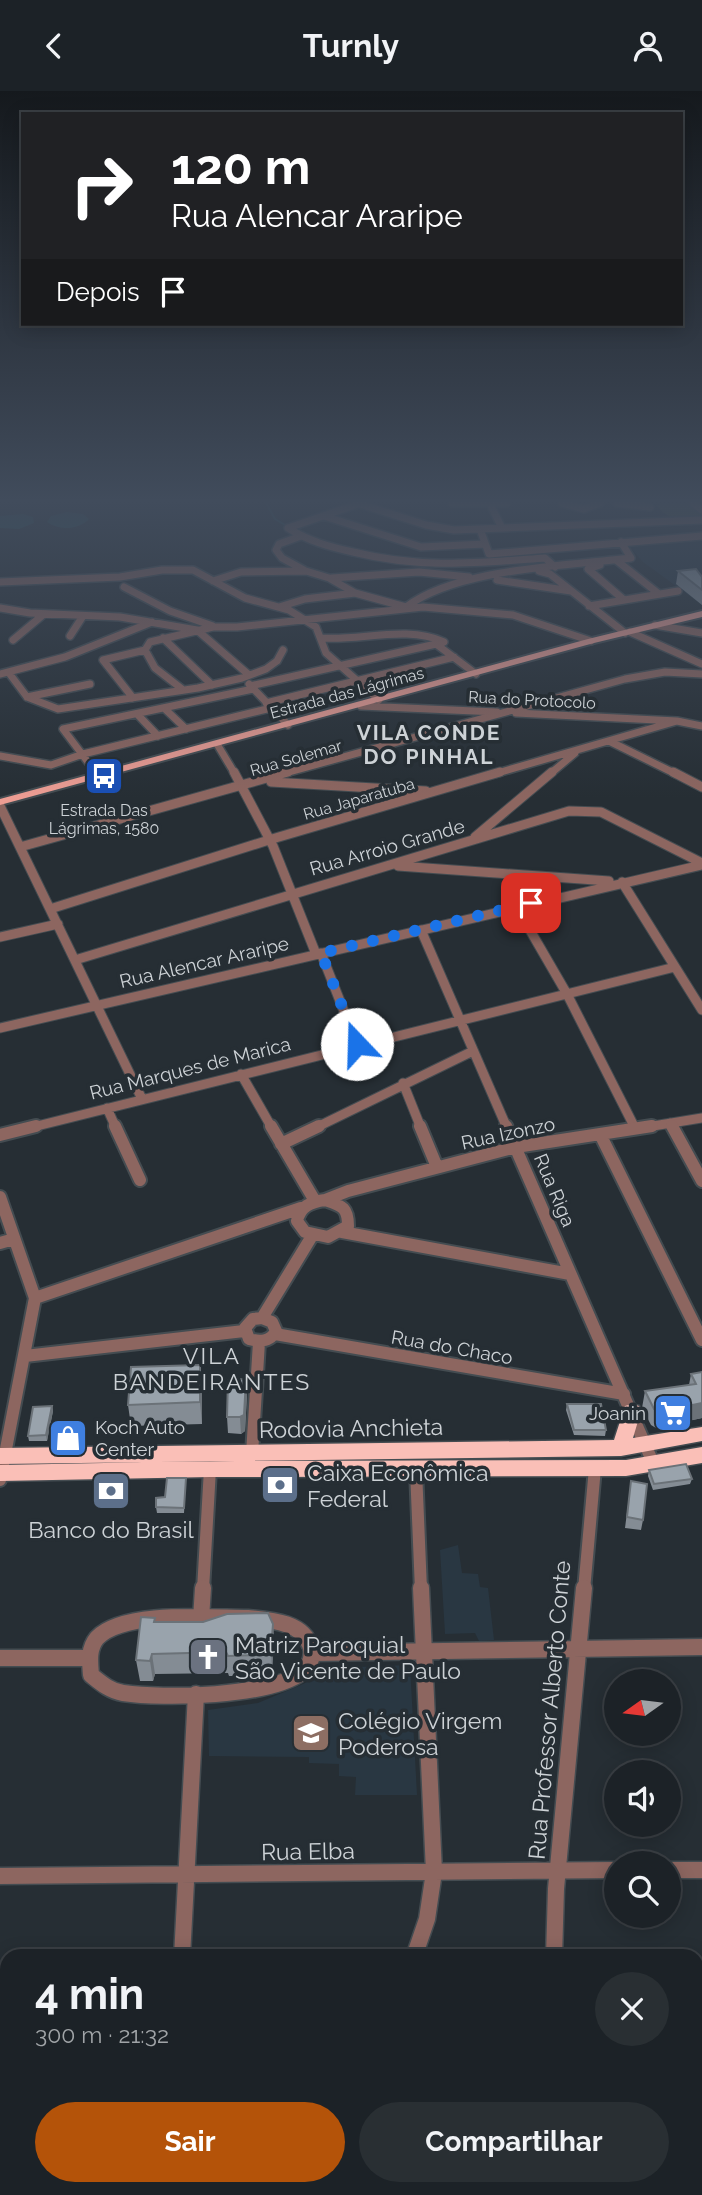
<!DOCTYPE html>
<html lang="pt">
<meta charset="utf-8">
<style>
body{margin:0;font-family:Raleway,sans-serif;background:#292f33;color:#f1f3f6;height:100vh;display:flex;flex-direction:column;font-size:26px;white-space:nowrap}
*{box-sizing:border-box;margin:0}
p{font-size:23px;color:#a0a4a7}
.icon{flex:none;width:38px;height:38px;fill:none;stroke:currentColor;stroke-width:2;stroke-linecap:round;stroke-linejoin:round}
.map{position:relative;flex:1;overflow:hidden}
.sheet{position:absolute;left:0px;top:1858px;width:704px;height:247px;display:flex;flex-direction:column;background:#1c2227;border-radius:21px 21px 0 0;box-shadow:0 4px 18px #0003,0 0 0 2px #3a3f44}
.sheet>*{flex:none}
.top-card{position:absolute;left:21px;top:21px;width:662px;height:214px;border-radius:0px;box-shadow:0 4px 18px #0003,0 0 0 2px #3a3f44;background:#202124;color:#fff;overflow:hidden}
.needle{width:46px;rotate:256deg}
.fabs{position:absolute;left:604px;top:1578px;display:grid;gap:14px}
.fabs a{display:grid;place-items:center;width:77px;height:77px;border-radius:50%;background:#1c2227;box-shadow:0 4px 18px #0003,0 0 0 2px #3a3f44;font-size:35px}
.pin{position:absolute;display:grid;place-items:center;width:60px;height:60px;color:#fff;margin:-30px;border-radius:14px;box-shadow:0 4px 10px #0006}
.me{position:absolute;width:77px;margin:-38px;rotate:339deg;stroke-linejoin:round;filter:drop-shadow(0 0 5px #0008)}
.turn{display:flex;align-items:center;gap:24px;height:147px;padding:0 35px;font-size:32px}
.turn .icon{width:91px;height:91px;stroke-width:2.5}
.turn b{display:block;font-size:49px;line-height:60px}
.then{display:flex;align-items:center;height:66px;padding:0 35px;background:#0003;gap:14px;font-size:26px}
.round{display:grid;place-items:center;flex:none;width:74px;height:74px;border-radius:37px;background:#292f33}
.summary{display:flex;align-items:center;justify-content:space-between;height:119px;padding:0 35px}
h1{font-size:42px;font-weight:700;line-height:52px}
.primary-button{display:flex;gap:14px;margin-top:auto;padding:14px 35px}
.primary-button a{flex:1;height:80px;border-radius:42px;background:#b45309;color:#fff;font-size:28px;font-weight:700;line-height:80px;text-align:center}
.primary-button a+a{background:#292f33;color:#f1f3f6}
header{display:flex;justify-content:space-between;align-items:center;height:91px;padding:0 35px;background:#1c2227;font-size:32px;font-weight:700}
.map>svg:first-child{display:block}
.built{fill:#293742}
.green{fill:#46543b}
.water{fill:#25575e}
.lines{fill:none;stroke-linecap:round;stroke-linejoin:round}
.stream{stroke:#25575e;stroke-width:2}
.minor-far3-casing{stroke:#444c51;stroke-width:10}
.minor-far2-casing{stroke:#444c51;stroke-width:11}
.minor-far1-casing{stroke:#444c51;stroke-width:16}
.minor-casing{stroke:#444c51;stroke-width:19}
.major-casing{stroke:#444c51;stroke-width:4}
.highway-casing{stroke:#444c51;stroke-width:3}
.minor-far3{stroke:#8d6660;stroke-width:7}
.minor-far2{stroke:#8d6660;stroke-width:9}
.minor-far1{stroke:#8d6660;stroke-width:12}
.minor{stroke:#8d6660;stroke-width:16}
.major{fill:#ed9d93;fill-rule:evenodd}
.highway{fill:#fabfb7;fill-rule:evenodd}
.wall{fill:#848c94}
.shaded-wall{fill:#6b7278}
.building{fill:#99a3ac;stroke:#6b7278;stroke-width:2}
.route{stroke:#1a73e8;stroke-width:12;stroke-dasharray:0 21.6}
.labels{text-anchor:middle;dominant-baseline:central;stroke-width:7;stroke-linejoin:round;paint-order:stroke}
.far-street-label{font-size:16px;fill:#cdd2d6;stroke:#262e34}
.far-poi-label{font-size:16px;fill:#cdd2d6;stroke:#262e34}
.street-label{font-size:19px;fill:#cdd2d6;stroke:#262e34}
.poi-label{font-size:19px;fill:#cdd2d6;stroke:#262e34;text-anchor:end}
.far-district-label{font-size:21px;font-weight:bold;letter-spacing:2px;fill:#cdd2d6;stroke:#262e34}
.quarter-label{font-size:23px;letter-spacing:2px;fill:#cdd2d6;stroke:#262e34}
.near-street-label{font-size:23px;fill:#cdd2d6;stroke:#262e34}
.near-poi-label{font-size:23px;fill:#cdd2d6;stroke:#262e34;text-anchor:start}
</style>
<header><svg class="icon" aria-label="back" viewBox="0 0 24 24"><path d="M15 5l-7 7 7 7"/></svg>Turnly<svg class="icon" aria-label="person" viewBox="0 0 24 24"><circle cx="12" cy="8" r="4"/><path d="M4 21q1-7 8-7t8 7"/></svg></header>
<div class="map">
<svg width="702" height="2104" viewBox="0 0 702 2104">
<rect width="100%" height="100%" fill="#262e34"/>
<path class="built" d="M 702,448 L 702,514 L 643,471 L 627,453 Z
M 458,1454 L 462,1482 L 478,1483 L 480,1496 L 488,1497 L 494,1549 L 479,1550 L 475,1542 L 445,1543 L 440,1459 Z
M 410,1574 L 417,1704 L 355,1704 L 356,1686 L 339,1685 L 339,1673 L 309,1672 L 309,1666 L 209,1665 L 208,1619 L 258,1612 L 303,1593 L 333,1577 Z"/>
<path class="green" d="M 662,412 L 687,412 L 702,422 L 702,427 C 683,428 670,431 657,415 Z"/>
<path class="water" d="M 67,421 L 83,423 L 89,428 C 78,439 60,440 47,431 L 51,425 Z
M 23,423 L 33,426 L 34,432 L 19,438 L 0,437 L 0,425 Z"/>
<g class="lines">
<path class="stream" d="M 266,412 L 275,428 L 285,434"/>
<g class="minor-far3-casing">
<path id="minor-far3" d="M 357,412 L 426,434 L 454,439 L 702,429
M 452,412 L 507,412
M 562,412 L 584,418 L 600,412
M 617,412 L 650,416
M 693,412 L 702,419
M 490,413 L 502,437
M 324,425 L 421,456 L 485,453
M 288,437 C 308,450 330,456 353,461 C 422,478 475,472 545,467 L 555,476
M 288,437 L 358,413
M 480,438 L 489,463 L 702,445
M 301,445 L 279,453 L 276,459 L 282,467 L 304,479
M 616,469 L 659,503
M 600,474 L 588,478 L 624,509
M 539,480 L 550,483 L 625,542
M 332,487 L 419,481 L 469,486
M 497,489 L 571,500
M 213,490 L 241,481 L 306,480 L 329,487 L 355,502 L 406,516 C 458,477 566,475 631,467 L 621,451
M 0,491 L 120,486 L 162,479 L 193,479 L 245,507 L 289,519 L 316,536 L 326,562 L 379,609
M 124,496 L 170,520 L 213,535
M 589,515 L 678,500
M 279,516 L 305,508 L 355,502
M 0,517 L 30,522 L 120,526 L 197,539 L 249,584
M 655,534 L 702,542
M 630,541 L 702,573
M 70,545 L 83,525
M 163,547 L 212,594
M 322,547 C 361,550 407,534 444,551 L 436,553 L 476,583
M 13,549 L 44,523
M 9,582 L 27,606 L 58,618 L 198,597 L 242,587 L 266,578 L 277,570 L 283,559
M 0,583 L 65,566 L 152,531
M 249,593 L 288,634
M 250,595 L 436,553
M 182,598 L 155,577 L 145,559 L 150,551 L 213,536 L 237,536 L 423,516 L 513,524 L 591,550
M 27,606 L 90,593
M 133,607 L 103,569 L 145,559
M 266,612 L 454,566
M 361,615 L 497,621
M 165,618 L 186,638
M 516,622 L 677,630 L 702,635
M 138,624 L 158,645
M 609,650 L 676,683
M 217,653 L 235,683
M 0,665 L 51,674 L 83,663 L 271,617
M 97,683 L 63,638 L 253,598
M 282,683 L 625,588 L 665,581 L 702,583
M 494,683 L 677,630
M 550,683 L 575,662"/>
</g>
<g class="minor-far2-casing">
<path id="minor-far2" d="M 95,681 L 98,685
M 234,681 L 273,755 L 316,863
M 673,681 L 702,696
M 271,691 L 426,700
M 0,715 L 142,1008
M 475,746 L 552,681
M 20,756 L 288,681
M 398,775 L 609,790
M 622,791 L 702,919
M 516,815 L 567,903 L 635,1037
M 50,818 L 272,748 L 500,681
M 421,839 L 507,1037
M 0,846 L 58,833
M 321,862 L 357,953
M 75,869 L 569,720 L 601,721 L 702,772
M 0,937 L 702,774
M 241,983 L 272,1037
M 403,992 L 421,1037
M 107,1017 L 116,1037
M 670,1032 L 673,1037
M 29,1037 L 675,876
M 315,1037 L 473,960
M 641,1037 L 702,1027"/>
</g>
<g class="minor-far1-casing">
<path id="minor-far1" d="M 115,1035 L 140,1089
M 271,1035 L 315,1110
M 420,1035 L 437,1076
M 506,1035 L 654,1374
M 672,1035 L 702,1090
M 600,1043 L 702,1249
M 0,1044 L 36,1035
M 281,1053 L 319,1035
M 0,1106 L 35,1207 L 0,1389
M 325,1109 L 348,1100 L 516,1056 L 652,1035
M 325,1109 C 342,1115 348,1116 348,1135 L 328,1146 L 305,1141 L 297,1130 C 300,1115 311,1111 325,1109 Z
M 342,1141 L 570,1183
M 0,1152 L 14,1148
M 35,1207 L 301,1117
M 262,1227 L 312,1145
M 262,1227 L 272,1231 L 276,1240 C 270,1251 260,1251 249,1248 L 245,1237 L 253,1228 Z
M 275,1243 L 624,1303
M 25,1265 L 244,1240
M 252,1363 L 259,1251
M 416,1379 L 421,1499
M 203,1499 L 210,1378
M 584,1499 L 595,1377"/>
</g>
<g class="minor-casing">
<path id="minor" d="M 248,1527 C 271,1529 304,1531 311,1557 C 313,1567 310,1575 302,1581 C 270,1606 163,1608 123,1602 C 110,1600 101,1592 91,1584 C 90,1571 88,1558 97,1547 C 124,1519 211,1527 248,1527 Z
M 201,1528 L 203,1497
M 312,1562 L 702,1556
M 0,1567 L 88,1567
M 668,1779 L 702,1779
M 0,1785 L 616,1779
M 182,1866 L 196,1603
M 414,1866 L 427,1828 L 434,1781 L 421,1497
M 554,1866 L 556,1798 L 584,1497
M 696,1943 L 702,1944
M 0,2056 L 7,2056
M 166,2098 L 166,2104
M 629,2098 L 631,2104"/>
</g>
<g class="major-casing">
<path id="major" d="M 702,520 L 702,526 L 594,552 L 0,714 L 0,708 L 588,548 Z
M 311,2098 L 364,2098 L 361,2104 L 308,2104 Z
M 373,2098 L 416,2098 L 419,2104 L 376,2104 Z
M 427,2098 L 458,2098 L 461,2104 L 430,2104 Z"/>
</g>
<g class="highway-casing">
<path id="highway" d="M 632,1313 L 639,1315 L 641,1320 L 633,1347 L 702,1336 L 702,1350 L 621,1365 L 0,1373 L 0,1357 L 614,1349 L 625,1315 Z
M 702,1356 L 702,1372 L 626,1385 L 210,1386 L 0,1390 L 0,1374 L 210,1370 L 626,1369 Z"/>
</g>
<use href="#minor-far3" class="minor-far3"/>
<use href="#minor-far2" class="minor-far2"/>
<use href="#minor-far1" class="minor-far1"/>
<use href="#minor" class="minor"/>
<use href="#major" class="major"/>
<use href="#highway" class="highway"/>
</g>
<path class="wall" d="M 678,480 L 702,486 L 702,514 L 676,493 Z
M 200,1274 L 202,1295 L 202,1333 L 131,1335 L 128,1314 Z
M 702,1281 L 702,1327 L 656,1337 L 651,1334 L 642,1317 L 645,1300 L 689,1294 L 691,1283 Z
M 247,1304 L 245,1340 L 241,1343 L 228,1342 L 227,1326 Z
M 567,1313 L 606,1339 L 605,1345 L 574,1344 L 566,1319 Z
M 52,1315 L 53,1320 L 47,1350 L 29,1350 L 28,1345 Z
M 649,1379 L 692,1388 L 690,1393 L 653,1399 L 648,1385 Z
M 186,1387 L 184,1422 L 157,1422 L 156,1416 Z
M 631,1390 L 643,1429 L 641,1439 L 625,1437 Z
M 156,1531 L 273,1533 L 274,1553 L 272,1579 L 260,1578 L 260,1585 L 229,1585 L 228,1582 L 155,1583 L 153,1590 L 140,1590 L 136,1569 Z"/>
<path class="shaded-wall" d="M 200,1274 L 202,1295 L 202,1333 L 200,1311 Z
M 246,1288 L 247,1304 L 245,1340 L 241,1343 L 240,1326 Z
M 702,1312 L 702,1327 L 656,1337 L 659,1321 Z
M 52,1315 L 53,1320 L 47,1350 L 46,1344 Z
M 273,1533 L 274,1553 L 272,1579 L 271,1558 Z
M 152,1563 L 155,1583 L 153,1590 L 150,1570 Z"/>
<path class="building" d="M 696,478 L 702,486 L 702,499 L 678,480 Z
M 200,1274 L 200,1311 L 128,1314 L 131,1276 Z
M 702,1281 L 702,1312 L 659,1321 L 654,1318 L 645,1300 L 696,1293 L 691,1283 Z
M 246,1288 L 244,1324 L 240,1326 L 227,1326 L 228,1289 Z
M 567,1313 L 601,1313 L 606,1339 L 574,1339 Z
M 52,1315 L 46,1344 L 28,1345 L 33,1316 Z
M 686,1373 L 692,1388 L 654,1393 L 649,1379 Z
M 167,1387 L 186,1387 L 184,1417 L 156,1416 L 156,1407 L 165,1406 Z
M 631,1390 L 647,1393 L 643,1429 L 627,1426 Z
M 268,1522 L 273,1533 L 271,1558 L 258,1557 L 259,1564 L 228,1565 L 226,1561 L 152,1563 L 150,1570 L 136,1569 L 141,1526 L 155,1527 L 154,1531 L 203,1531 L 227,1523 Z"/>
<linearGradient id="sky" x2="0" y2="1"><stop stop-color="#15191d"/><stop offset="0.58" stop-color="#414c5c"/><stop offset="1" stop-color="#414c5c" stop-opacity="0"/></linearGradient>
<rect width="702" height="707" fill="url(#sky)"/>
<g class="lines">
<path class="route" d="M 357,953 L 321,862 L 531,812"/>
</g>
<defs>
<g id="bus-square" transform="scale(2.0125)"><rect x="-9" y="-9" width="18" height="18" rx="4" fill="#1a4fb4" stroke="#262e34"/><path d="M-5-6H5V4H4V6H2V4H-2V6H-4V4H-5ZM-3.5-4V0h7V-4ZM-3.5 1.2v1.5H-2V1.2ZM2 1.2v1.5H3.5V1.2Z" fill="#fff"/></g>
<g id="supermarket-square" transform="scale(2.0125)"><rect x="-9" y="-9" width="18" height="18" rx="4" fill="#3f7fe0" stroke="#262e34"/><path d="M-6-5.5h2.5l.6 2H6L4.5 2H-2.5L-4.4-4H-6ZM-1.5 3.2a1.3 1.3 0 1 0 .1 0ZM3 3.2a1.3 1.3 0 1 0 .1 0Z" fill="#fff"/></g>
<g id="shop-square" transform="scale(2.0125)"><rect x="-9" y="-9" width="18" height="18" rx="4" fill="#3f7fe0" stroke="#262e34"/><path d="M-5-2.5h2.3a2.7 3.5 0 0 1 5.4 0H5L5.5 6h-11ZM-1.5-2.5h3a1.5 2.3 0 0 0-3 0Z" fill="#fff"/></g>
<g id="bank-square" transform="scale(2.0125)"><rect x="-9" y="-9" width="18" height="18" rx="4" fill="#5c6f8a" stroke="#262e34"/><path d="M-6-4H6V4H-6ZM0-2.3a2.3 2.3 0 1 0 0 4.6a2.3 2.3 0 1 0 0-4.6Z" fill="#fff"/></g>
<g id="church-square" transform="scale(2.0125)"><rect x="-9" y="-9" width="18" height="18" rx="4" fill="#6b7280" stroke="#262e34"/><path d="M-1.2-6h2.4v3.5h3.3v2.4h-3.3V6h-2.4V-.1h-3.3v-2.4h3.3Z" fill="#fff"/></g>
<g id="school-square" transform="scale(2.0125)"><rect x="-9" y="-9" width="18" height="18" rx="4" fill="#8d6e63" stroke="#262e34"/><path d="M0-5L7-2L0 1L-7-2ZM-4 1L0 2.5L4 1V4Q0 6-4 4Z" fill="#fff"/></g>
</defs>
<g fill-rule="evenodd">
<use href="#bus-square" x="104" y="685"/>
<use href="#supermarket-square" x="673" y="1322"/>
<use href="#shop-square" x="68" y="1347"/>
<use href="#bank-square" x="280" y="1394"/>
<use href="#bank-square" x="111" y="1400"/>
<use href="#church-square" x="208" y="1566"/>
<use href="#school-square" x="311" y="1642"/>
</g>
<g class="labels">
<g class="far-street-label">
<text transform="translate(347 602) rotate(-15)">Estrada das Lágrimas</text>
<text transform="translate(532 609) rotate(3)">Rua do Protocolo</text>
<text transform="translate(296 667) rotate(-16)">Rua Solemar</text>
<text transform="translate(359 708) rotate(-16)">Rua Japaratuba</text>
</g>
<g class="far-poi-label">
<text x="104" y="719">Estrada Das<tspan x="104" dy="18">Lágrimas, 1580</tspan></text>
</g>
<g class="street-label">
<text transform="translate(387 756) rotate(-16)">Rua Arroio Grande</text>
<text transform="translate(204 871) rotate(-13)">Rua Alencar Araripe</text>
<text transform="translate(190 977) rotate(-14)">Rua Marques de Marica</text>
<text transform="translate(508 1042) rotate(-12)">Rua Izonzo</text>
<text transform="translate(555 1099) rotate(67)">Rua Riga</text>
<text transform="translate(452 1256) rotate(10)">Rua do Chaco</text>
</g>
<g class="poi-label">
<text x="646" y="1322">Joanin</text>
<text x="95" y="1336" text-anchor="start">Koch Auto<tspan x="95" dy="22">Center</tspan></text>
</g>
<g class="far-district-label">
<text x="429" y="641">VILA CONDE<tspan x="429" dy="24">DO PINHAL</tspan></text>
</g>
<g class="quarter-label">
<text x="212" y="1264">VILA<tspan x="212" dy="26">BANDEIRANTES</tspan></text>
</g>
<g class="near-street-label">
<text transform="translate(351 1337) rotate(-1)">Rodovia Anchieta</text>
<text transform="translate(549 1619) rotate(-85)">Rua Professor Alberto Conte</text>
<text transform="translate(308 1760) rotate(-1)">Rua Elba</text>
</g>
<g class="near-poi-label">
<text x="307" y="1381">Caixa Econômica<tspan x="307" dy="26">Federal</tspan></text>
<text x="111" y="1438" text-anchor="middle">Banco do Brasil</text>
<text x="235" y="1553">Matriz Paroquial<tspan x="235" dy="26">São Vicente de Paulo</tspan></text>
<text x="338" y="1629">Colégio Virgem<tspan x="338" dy="26">Poderosa</tspan></text>
</g>
</g>
</svg>
<div class="fabs">
<a><svg class="needle" viewBox="-14 -14 28 28"><path d="M0-13l5 13h-10z" fill="#e53935"/><path d="M0 13l5-13h-10z" fill="#a0a4a7"/></svg></a>
<a><svg class="icon" aria-label="sound" viewBox="0 0 24 24"><path d="M4 9h4l5-4v14l-5-4H4zM17 9q2 3 0 6"/></svg></a>
<a><svg class="icon" aria-label="search" viewBox="0 0 24 24"><circle cx="10" cy="10" r="6"/><path d="M15 15l6 6"/></svg></a>
</div>
<div class="pin" style="left:531px;top:812px;background:#d93025"><svg class="icon" aria-label="arrive" viewBox="0 0 24 24"><path d="M6 21V4h12l-3 4 3 4H6"/></svg></div>
<svg class="me" style="left:357px;top:953px" viewBox="-20 -20 40 40"><circle r="19" fill="#fff"/><path d="M0-13L10 11 0 6-10 11z" fill="#1a73e8"/></svg>
<div class="top-card">
<div class="turn"><svg class="icon" aria-label="right" viewBox="0 0 24 24"><path d="M7 20v-9h11M14 6l5 5-5 5"/></svg><div><b>120 m</b>Rua Alencar Araripe</div></div>
<div class="then">Depois<svg class="icon" aria-label="arrive" viewBox="0 0 24 24"><path d="M6 21V4h12l-3 4 3 4H6"/></svg></div>
</div>
<section class="sheet">
<div class="summary"><div><h1>4 min</h1><p>300 m · 21:32</p></div><a class="round"><svg class="icon" aria-label="close" viewBox="0 0 24 24"><path d="M6 6l12 12M18 6L6 18"/></svg></a></div>
<div class="primary-button"><a>Sair</a><a>Compartilhar</a></div>
</section>
</div>
